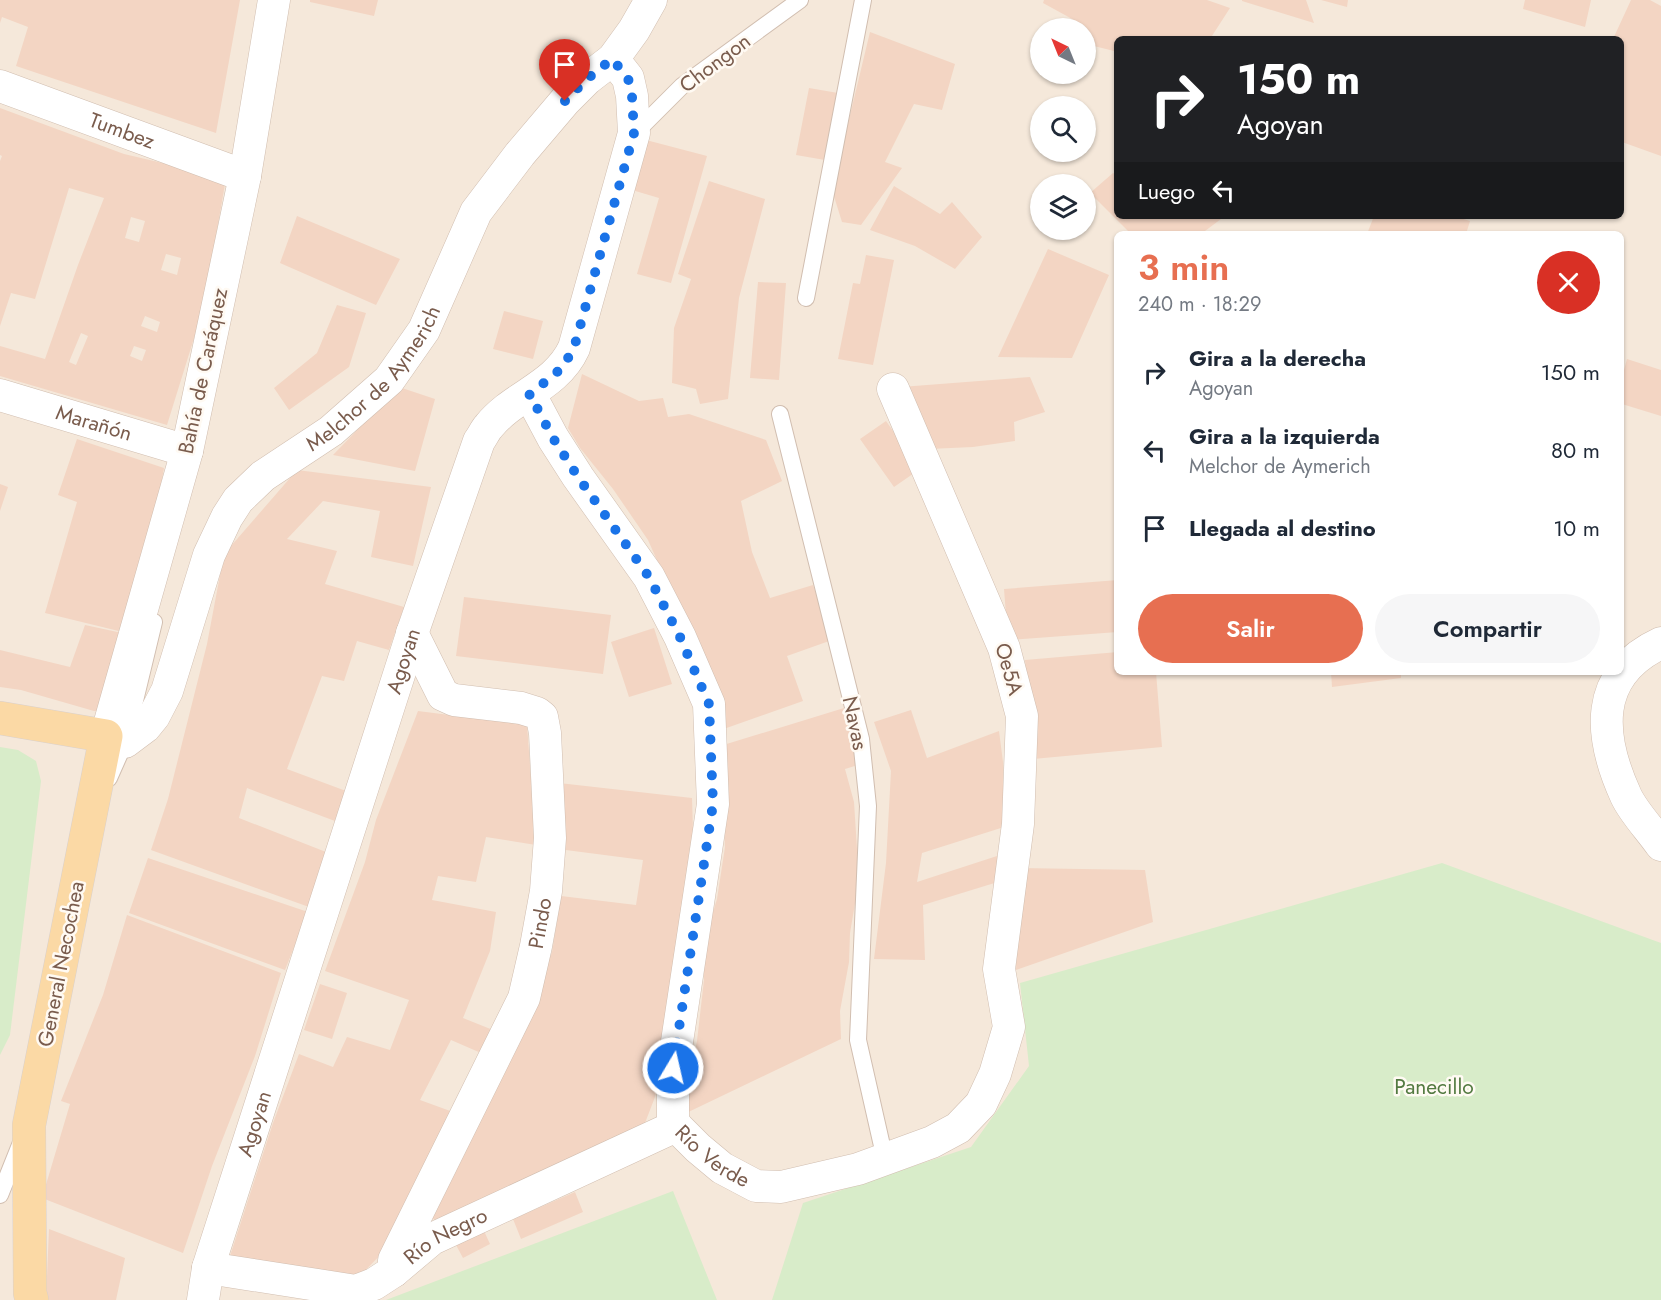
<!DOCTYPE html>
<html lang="es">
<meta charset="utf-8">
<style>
body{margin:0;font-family:Jost,sans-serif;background:#f6f6f7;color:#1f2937;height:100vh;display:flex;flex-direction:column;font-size:22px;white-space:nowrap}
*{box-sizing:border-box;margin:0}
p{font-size:20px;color:#747a83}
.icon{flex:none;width:33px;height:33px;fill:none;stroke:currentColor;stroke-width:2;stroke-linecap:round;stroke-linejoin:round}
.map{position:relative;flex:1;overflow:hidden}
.sheet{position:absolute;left:1114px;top:231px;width:510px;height:444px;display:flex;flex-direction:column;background:#fff;border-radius:9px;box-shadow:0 2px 4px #0004}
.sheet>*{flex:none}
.top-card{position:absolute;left:1114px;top:36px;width:510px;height:183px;border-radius:9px;box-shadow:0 2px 4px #0004;background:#202124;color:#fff;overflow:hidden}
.needle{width:39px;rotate:317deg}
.tools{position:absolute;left:1030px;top:18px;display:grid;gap:12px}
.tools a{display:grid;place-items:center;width:66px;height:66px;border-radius:50%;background:#fff;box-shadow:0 2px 4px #0004;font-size:30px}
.pin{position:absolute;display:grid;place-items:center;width:51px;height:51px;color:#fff;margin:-62px -26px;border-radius:50% 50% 50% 0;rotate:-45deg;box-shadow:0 0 6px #0007}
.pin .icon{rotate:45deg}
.me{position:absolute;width:66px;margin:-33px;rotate:9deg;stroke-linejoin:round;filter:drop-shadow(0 0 4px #0008)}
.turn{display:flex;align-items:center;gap:21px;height:126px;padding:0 24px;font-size:27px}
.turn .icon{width:78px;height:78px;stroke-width:2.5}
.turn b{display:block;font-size:42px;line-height:51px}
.then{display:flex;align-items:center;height:57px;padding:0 24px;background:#0003;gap:12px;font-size:22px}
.round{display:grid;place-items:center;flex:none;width:63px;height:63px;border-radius:32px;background:#f6f6f7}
.summary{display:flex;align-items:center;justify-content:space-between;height:102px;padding:0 24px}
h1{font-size:36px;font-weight:600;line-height:45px;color:#e76f51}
.primary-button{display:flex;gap:12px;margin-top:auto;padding:12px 24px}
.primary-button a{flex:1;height:69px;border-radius:36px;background:#e76f51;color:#fff;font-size:24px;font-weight:600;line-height:69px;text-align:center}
.primary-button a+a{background:#f6f6f7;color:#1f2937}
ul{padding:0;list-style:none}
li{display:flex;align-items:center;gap:18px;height:78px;padding:0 24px}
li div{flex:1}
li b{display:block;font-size:22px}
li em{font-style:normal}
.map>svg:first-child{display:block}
.residential{fill:#f5e8da;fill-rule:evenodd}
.green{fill:#d8ecc9}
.building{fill:#f3d5c3;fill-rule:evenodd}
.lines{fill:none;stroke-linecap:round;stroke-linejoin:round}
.lane-casing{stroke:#d1beb0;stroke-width:18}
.street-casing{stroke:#d1beb0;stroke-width:33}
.primary-casing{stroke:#dad1cd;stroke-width:34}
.lane{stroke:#fff;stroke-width:16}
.street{stroke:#fff;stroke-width:32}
.primary{stroke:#fbd9a5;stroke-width:33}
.route{stroke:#1a73e8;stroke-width:10;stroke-dasharray:0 18}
.labels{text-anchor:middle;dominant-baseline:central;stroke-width:5;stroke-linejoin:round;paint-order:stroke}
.street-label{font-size:21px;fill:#7a5c4d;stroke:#fffaf3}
.park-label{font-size:21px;fill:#537a41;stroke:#fffaf3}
</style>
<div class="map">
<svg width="1661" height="1300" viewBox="0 0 1661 1300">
<rect width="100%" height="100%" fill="#fdf6ec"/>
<path class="residential" d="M 0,0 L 1661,0 L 1661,1300 L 0,1300 ZM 1041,28 L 1086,28 L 1086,74 L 1041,74 ZM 1118,39 L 1622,39 L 1622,216 L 1118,216 ZM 1041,106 L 1086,106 L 1086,152 L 1041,152 ZM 1041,184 L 1086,184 L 1086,230 L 1041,230 ZM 1118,234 L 1622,234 L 1622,672 L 1118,672 Z"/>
<path class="green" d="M 0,747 L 18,750 L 36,761 L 41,781 L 10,1035 L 0,1055 Z
M 1442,863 L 1661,943 L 1661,1300 L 772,1300 L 803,1203 L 971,1147 L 1029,1066 L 1020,983 Z
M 673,1191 L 717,1300 L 386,1300 Z"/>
<path class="building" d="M 0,0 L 240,0 L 216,133 L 16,66 L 28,27 L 2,17 L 0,23 Z
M 310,0 L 378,0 L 374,16 L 310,2 Z
M 1044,0 L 1207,0 L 1230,8 L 1210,39 L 1118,39 L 1118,52 L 1086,44 L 1085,26 L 1043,3 Z
M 1242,0 L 1306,0 L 1314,23 L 1242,1 Z
M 1321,0 L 1348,0 L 1347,7 Z
M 1525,0 L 1591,0 L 1585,27 L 1523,9 Z
M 1631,0 L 1650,0 L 1661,6 L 1661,156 L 1622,142 L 1622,39 L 1613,39 Z
M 870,32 L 955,64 L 942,110 L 914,104 L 885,162 L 902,168 L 861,225 L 842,222 L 832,190 Z
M 809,88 L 838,93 L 825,160 L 796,155 Z
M 0,108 L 124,154 L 171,165 L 225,184 L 204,306 L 167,425 L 0,376 L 0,346 L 45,359 L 78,265 L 104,198 L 69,188 L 35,299 L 11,293 L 0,326 L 0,161 L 2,156 L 0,155 ZM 131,217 L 145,221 L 139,242 L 125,238 ZM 166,254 L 181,258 L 177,275 L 161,270 ZM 145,316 L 160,322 L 157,332 L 141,326 ZM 81,333 L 88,336 L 76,365 L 69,362 ZM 134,346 L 146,350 L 142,361 L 130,356 Z
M 646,140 L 707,156 L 671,283 L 637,274 L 659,198 L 632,190 Z
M 1113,173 L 1118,176 L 1118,216 L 1225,216 L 1201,234 L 1131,234 L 1090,193 Z
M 709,181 L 765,199 L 739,298 L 728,399 L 700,404 L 696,389 L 672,383 L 674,328 L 691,279 L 678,274 Z
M 894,186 L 940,214 L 952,202 L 982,237 L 955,269 L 915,246 L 870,230 Z
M 297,216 L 400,259 L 376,305 L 280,263 Z
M 1374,216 L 1454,216 L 1470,221 L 1466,234 L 1367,234 Z
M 1048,249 L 1109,275 L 1072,358 L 998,357 Z
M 866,255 L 894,260 L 873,365 L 838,359 L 853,283 L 860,284 Z
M 758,282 L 786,283 L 779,380 L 750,378 Z
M 337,305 L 366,313 L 349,367 L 289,410 L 274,388 L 317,353 Z
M 504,311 L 543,321 L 533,359 L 493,349 Z
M 1627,359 L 1661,370 L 1661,416 L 1622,404 L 1622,377 Z
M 582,374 L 639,401 L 663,398 L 668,417 L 689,414 L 766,440 L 782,481 L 741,501 L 752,552 L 770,598 L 813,585 L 832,640 L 787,656 L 803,701 L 718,731 L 668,585 L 648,540 L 613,489 L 580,448 L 568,428 Z
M 1030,377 L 1045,412 L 1014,422 L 1015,441 L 973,447 L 929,449 L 901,387 Z
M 399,387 L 435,399 L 415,471 L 333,455 Z
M 886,421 L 920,469 L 894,487 L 860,439 Z
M 77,439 L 164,468 L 135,635 L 45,613 L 77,502 L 58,495 Z
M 297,470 L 431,487 L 413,566 L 371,557 L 380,511 L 323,501 L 287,539 L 337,551 L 325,584 L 404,607 L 389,650 L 357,641 L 344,681 L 322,676 L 287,769 L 346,791 L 335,821 L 247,788 L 239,818 L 326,852 L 309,907 L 151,850 L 168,799 L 207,644 L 224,554 Z
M 0,484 L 8,487 L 0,511 Z
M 1118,580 L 1118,632 L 1008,640 L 1004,589 Z
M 464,597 L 611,615 L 603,674 L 456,656 Z
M 85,625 L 136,636 L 113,711 L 94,711 L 21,690 L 0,687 L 0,650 L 70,667 Z
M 654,628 L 672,684 L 629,697 L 611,642 Z
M 1118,652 L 1118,672 L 1156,672 L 1162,747 L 1033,759 L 1025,660 Z
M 1331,672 L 1401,672 L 1401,678 L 1332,687 Z
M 844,708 L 858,765 L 845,769 L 854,802 L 859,880 L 850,933 L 849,962 L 840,1011 L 841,1039 L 680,1116 L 697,1041 L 704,980 L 704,953 L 709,925 L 717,899 L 725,847 L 720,746 Z
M 911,710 L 927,758 L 999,731 L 1003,762 L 1004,827 L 922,853 L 917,882 L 997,856 L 1001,881 L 923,905 L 925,960 L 874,959 L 886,863 L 891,771 L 874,722 Z
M 418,711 L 527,725 L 536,845 L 486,837 L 476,882 L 438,876 L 432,900 L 496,912 L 490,951 L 463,1018 L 493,1030 L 481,1053 L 451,1040 L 420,1100 L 453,1112 L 394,1241 L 350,1286 L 230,1256 L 273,1123 L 299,1054 L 333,1067 L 347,1037 L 390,1050 L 409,1000 L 325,971 L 365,862 L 376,820 Z
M 559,783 L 692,798 L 694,863 L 655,1097 L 640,1136 L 443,1226 L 432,1218 L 529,1009 L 552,952 L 561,896 L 636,905 L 643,860 L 558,849 Z
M 148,858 L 308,912 L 285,970 L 129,913 Z
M 1019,868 L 1145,870 L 1153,922 L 1016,970 Z
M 127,915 L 281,973 L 255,1056 L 212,1166 L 183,1253 L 42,1198 L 70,1104 L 61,1101 L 103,995 Z
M 320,984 L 347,993 L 332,1039 L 304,1030 Z
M 575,1192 L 583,1212 L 521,1239 L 513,1219 Z
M 49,1229 L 125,1258 L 116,1300 L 46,1300 Z
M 484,1231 L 490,1244 L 463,1258 L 456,1245 Z"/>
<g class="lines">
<g class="lane-casing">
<path id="lane" d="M 635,133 L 682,86 L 800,0
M 806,298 L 863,0
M 780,414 L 861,739 L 868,806 L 858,1040 L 885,1159
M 109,778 L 125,742 L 154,622
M 0,1195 L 22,1140"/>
</g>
<g class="street-casing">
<g id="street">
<path id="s1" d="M 274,0 L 245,176 L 187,451 L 106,736 L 125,742 L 145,727 L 154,716 L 167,691 L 209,555 L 227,517 L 238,500 L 263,476 L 331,431 L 389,380 L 424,330 L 476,212 L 520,154 L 565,101 L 587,79 L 613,59 L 634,30 L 651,0"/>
<path id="s2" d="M 0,86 L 245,176"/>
<path id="s3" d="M 0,395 L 187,451"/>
<path id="s4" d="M 528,396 L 536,406 L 553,438 L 578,477 L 649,577 L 680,637 L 709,704 L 713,804 L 673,1068 L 673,1119 L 676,1126 L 698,1148 L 722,1168 L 756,1186 L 781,1187 L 858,1169 L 932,1142 L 958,1128 L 981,1104 L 995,1074 L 1009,1027 L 999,969 L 1018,824 L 1022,716 L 1004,648 L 893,389"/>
<path d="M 1661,643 C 1592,675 1599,737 1626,796 C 1634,813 1650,829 1661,845"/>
<path id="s5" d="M 208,1268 L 356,1291 L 374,1284 L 394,1271 L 432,1239 L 676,1126"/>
<path id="s6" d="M 394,1271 L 394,1260 L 524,998 L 536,946 L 546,891 L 550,838 L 545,733 L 542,717 L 537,713 L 521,708 L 454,700 L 443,695 L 412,633"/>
<path id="s7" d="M 203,1300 L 208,1268 L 414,628 L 479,441 C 483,436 485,430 489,426 C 514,395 556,387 574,348 L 634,133 L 632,96 L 628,78 L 613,59"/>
</g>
</g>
<g class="primary-casing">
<path id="primary" d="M 0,718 L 106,736 L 29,1125 L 30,1293 L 32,1300"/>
</g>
<use href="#lane" class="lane"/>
<use href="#street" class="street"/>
<use href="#primary" class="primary"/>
</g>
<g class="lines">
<path class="route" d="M 565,101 L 587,79 L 612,59 L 628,78 L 632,96 L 634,133 L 574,348 L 562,368 L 528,396 L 536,406 L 553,438 L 578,477 L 649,577 L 680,637 L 709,704 L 713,804 L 673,1068"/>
</g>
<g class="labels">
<g class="street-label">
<text transform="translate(715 63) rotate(-37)">Chongon</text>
<text stroke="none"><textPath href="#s2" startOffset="130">Tumbez</textPath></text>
<text transform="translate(203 371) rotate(-78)">Bahía de Caráquez</text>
<text stroke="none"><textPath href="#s1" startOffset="1232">Melchor de Aymerich</textPath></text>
<text stroke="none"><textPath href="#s3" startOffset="98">Marañón</textPath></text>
<text stroke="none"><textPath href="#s7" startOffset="670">Agoyan</textPath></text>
<text transform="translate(1009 669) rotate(74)">Oe5A</text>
<text transform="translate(855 723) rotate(78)">Navas</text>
<text stroke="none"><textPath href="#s6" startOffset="380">Pindo</textPath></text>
<text transform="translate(61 964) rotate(-79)">General Necochea</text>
<text stroke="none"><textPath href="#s7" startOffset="184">Agoyan</textPath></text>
<text stroke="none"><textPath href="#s4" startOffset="832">Río Verde</textPath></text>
<text stroke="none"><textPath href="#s5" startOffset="256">Río Negro</textPath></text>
</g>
<g class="park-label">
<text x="1434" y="1087">Panecillo</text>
</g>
</g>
</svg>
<div class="tools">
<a><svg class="needle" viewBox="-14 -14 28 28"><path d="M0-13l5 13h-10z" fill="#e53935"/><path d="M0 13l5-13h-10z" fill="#747a83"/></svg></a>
<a><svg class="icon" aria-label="search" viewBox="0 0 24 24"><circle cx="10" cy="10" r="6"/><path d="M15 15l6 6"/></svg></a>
<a><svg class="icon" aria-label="layers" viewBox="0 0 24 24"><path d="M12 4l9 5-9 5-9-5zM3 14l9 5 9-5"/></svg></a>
</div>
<div class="pin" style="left:565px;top:101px;background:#d93025"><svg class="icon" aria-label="arrive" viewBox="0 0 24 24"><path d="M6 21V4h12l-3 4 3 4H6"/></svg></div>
<svg class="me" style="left:673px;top:1068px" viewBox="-20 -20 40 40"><circle r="17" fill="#1a73e8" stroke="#fff" stroke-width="3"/><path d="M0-11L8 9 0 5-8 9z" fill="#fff"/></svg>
<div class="top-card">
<div class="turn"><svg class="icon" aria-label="right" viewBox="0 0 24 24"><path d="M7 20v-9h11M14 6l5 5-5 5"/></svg><div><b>150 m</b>Agoyan</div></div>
<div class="then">Luego<svg class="icon" aria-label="left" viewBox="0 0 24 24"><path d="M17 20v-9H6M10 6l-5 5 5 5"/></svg></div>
</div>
<section class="sheet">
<div class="summary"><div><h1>3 min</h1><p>240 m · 18:29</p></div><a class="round" style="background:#d93025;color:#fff"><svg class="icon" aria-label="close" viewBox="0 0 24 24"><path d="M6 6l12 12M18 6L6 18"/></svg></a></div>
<ul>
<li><svg class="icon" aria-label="right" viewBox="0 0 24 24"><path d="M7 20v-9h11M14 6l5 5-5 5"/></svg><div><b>Gira a la derecha</b><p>Agoyan</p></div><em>150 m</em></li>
<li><svg class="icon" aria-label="left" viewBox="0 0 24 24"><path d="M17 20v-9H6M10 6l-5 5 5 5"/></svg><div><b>Gira a la izquierda</b><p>Melchor de Aymerich</p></div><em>80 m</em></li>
<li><svg class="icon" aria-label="arrive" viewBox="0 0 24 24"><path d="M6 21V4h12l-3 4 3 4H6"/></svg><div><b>Llegada al destino</b></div><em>10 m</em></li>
</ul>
<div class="primary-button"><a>Salir</a><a>Compartir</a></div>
</section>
</div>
